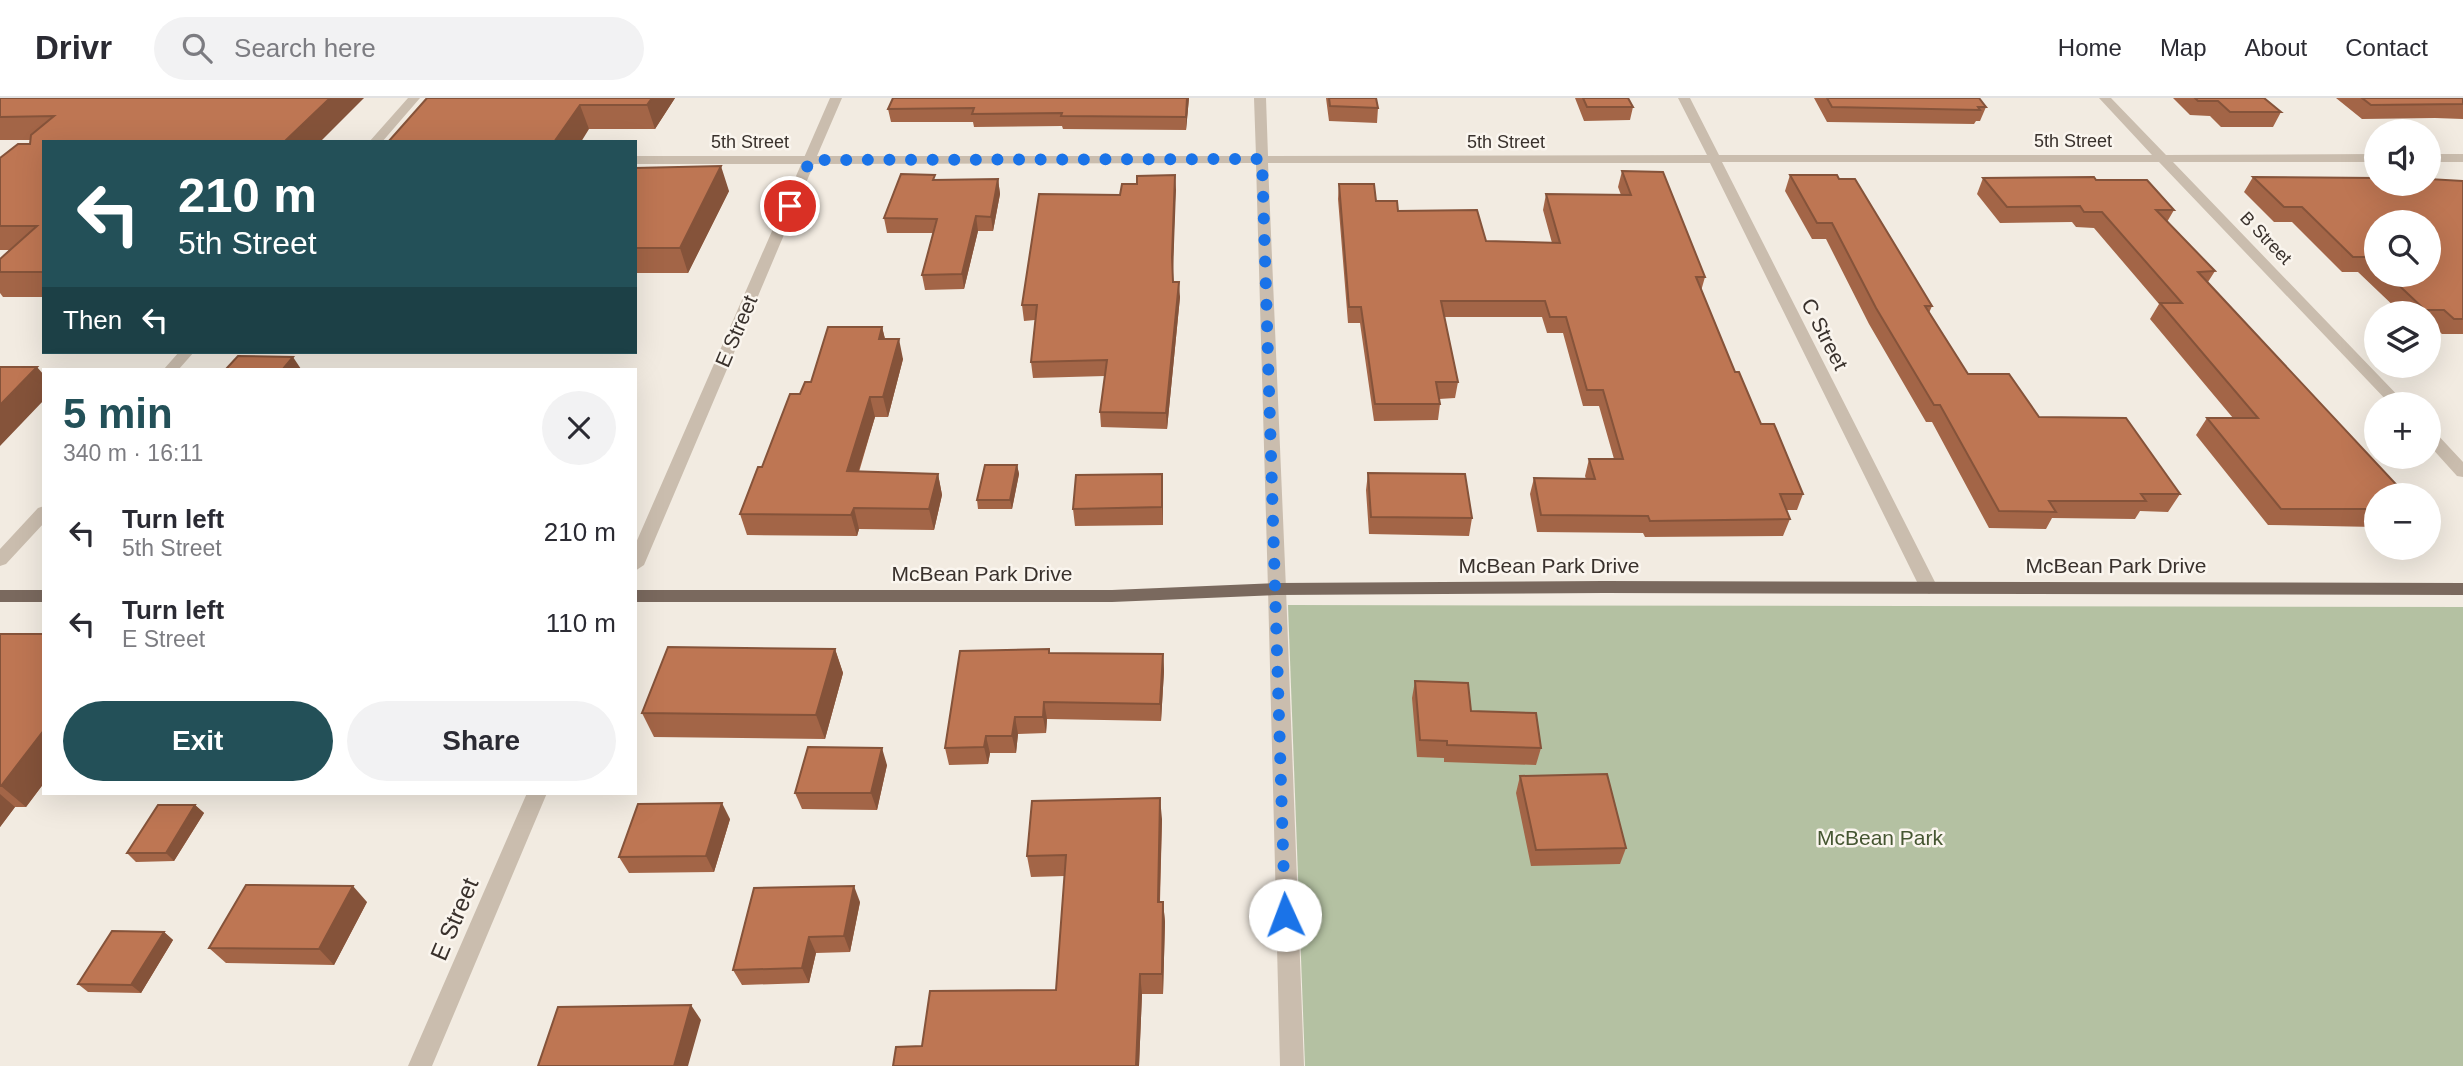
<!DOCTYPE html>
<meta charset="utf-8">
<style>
body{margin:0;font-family:Arial,sans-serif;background:#f2f2f3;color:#2b2b33;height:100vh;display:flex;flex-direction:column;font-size:26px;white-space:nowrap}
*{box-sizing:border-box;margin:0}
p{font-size:23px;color:#7c7c81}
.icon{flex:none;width:38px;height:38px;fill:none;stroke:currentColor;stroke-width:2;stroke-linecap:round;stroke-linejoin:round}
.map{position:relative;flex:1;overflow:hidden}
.sheet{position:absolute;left:42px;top:270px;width:595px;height:427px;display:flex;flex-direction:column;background:#fff;border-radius:0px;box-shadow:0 7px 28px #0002}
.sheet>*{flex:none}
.hud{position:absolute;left:42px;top:42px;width:595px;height:214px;border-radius:0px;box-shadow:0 7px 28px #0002;background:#235058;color:#fff;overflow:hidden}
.buttons{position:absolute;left:2364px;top:21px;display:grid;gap:14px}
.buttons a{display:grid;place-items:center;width:77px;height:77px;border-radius:50%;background:#fff;box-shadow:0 7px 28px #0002;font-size:35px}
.pin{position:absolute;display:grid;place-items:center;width:60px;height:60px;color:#fff;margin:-30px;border:4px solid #fff;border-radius:50%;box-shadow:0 2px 7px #0007}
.me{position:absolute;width:77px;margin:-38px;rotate:358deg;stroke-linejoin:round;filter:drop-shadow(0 0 5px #0008)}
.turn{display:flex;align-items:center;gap:24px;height:147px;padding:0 21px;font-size:32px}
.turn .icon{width:91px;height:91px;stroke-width:2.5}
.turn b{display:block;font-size:49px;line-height:60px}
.then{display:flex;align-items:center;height:66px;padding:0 21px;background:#0003;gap:14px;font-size:26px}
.round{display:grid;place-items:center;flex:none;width:74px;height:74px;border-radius:37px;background:#f2f2f3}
.summary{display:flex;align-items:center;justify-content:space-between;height:119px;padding:0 21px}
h1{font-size:42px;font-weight:600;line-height:52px;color:#235058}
.action{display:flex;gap:14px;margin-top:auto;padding:14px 21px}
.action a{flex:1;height:80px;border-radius:42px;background:#235058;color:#fff;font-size:28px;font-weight:600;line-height:80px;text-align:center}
.action a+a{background:#f2f2f3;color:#2b2b33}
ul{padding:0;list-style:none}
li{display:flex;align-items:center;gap:21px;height:91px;padding:0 21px}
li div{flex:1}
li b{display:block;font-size:26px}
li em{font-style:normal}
header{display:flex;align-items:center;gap:42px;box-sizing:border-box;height:98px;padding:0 35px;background:#fff;border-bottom:2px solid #e1e1e2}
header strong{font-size:33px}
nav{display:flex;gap:38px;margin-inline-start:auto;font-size:24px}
.search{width:490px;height:63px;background:#f2f2f3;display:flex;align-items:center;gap:18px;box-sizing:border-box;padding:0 24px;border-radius:38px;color:#7c7c81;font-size:26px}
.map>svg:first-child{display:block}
.green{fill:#b4c1a2}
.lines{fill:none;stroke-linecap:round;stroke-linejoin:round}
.minor{fill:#cabdae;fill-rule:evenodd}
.tertiary{fill:#cabdae;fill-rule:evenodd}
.primary{fill:#7a695e;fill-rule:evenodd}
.wall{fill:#a36547;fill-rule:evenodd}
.shaded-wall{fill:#85533a}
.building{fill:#be7653;stroke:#85533a;stroke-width:2}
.route{stroke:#1a73e8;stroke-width:12;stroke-dasharray:0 21.6}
.labels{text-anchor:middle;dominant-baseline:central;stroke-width:5;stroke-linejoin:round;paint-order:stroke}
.far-street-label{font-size:18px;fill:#39312c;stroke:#faf5ee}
.street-label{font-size:21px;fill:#39312c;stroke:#faf5ee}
.park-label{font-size:21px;fill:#455631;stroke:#faf5ee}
.near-street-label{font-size:24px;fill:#39312c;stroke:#faf5ee}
</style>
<header>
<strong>Drivr</strong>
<div class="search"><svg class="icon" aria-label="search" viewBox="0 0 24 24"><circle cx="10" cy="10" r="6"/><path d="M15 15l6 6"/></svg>Search here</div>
<nav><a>Home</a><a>Map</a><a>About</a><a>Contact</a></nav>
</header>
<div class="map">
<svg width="2463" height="968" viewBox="0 0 2463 968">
<rect width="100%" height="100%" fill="#f2ebe1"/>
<path class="green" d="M 1288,507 L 2463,509 L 2463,968 L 1305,968 Z"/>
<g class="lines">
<path class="minor" d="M 408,0 L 420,0 L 382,44 L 369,44 Z
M 830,0 L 842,0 L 817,58 L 1256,58 L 1254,0 L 1266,0 L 1268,58 L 1707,57 L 1678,0 L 1690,0 L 1719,57 L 2152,57 L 2099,0 L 2111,0 L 2166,57 L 2376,56 L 2376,64 L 2173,64 L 2406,306 L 2390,306 L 2159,64 L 1722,64 L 1938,490 L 1929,496 L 1920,490 L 1710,65 L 1268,65 L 1286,491 L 1277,497 L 1268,491 L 1256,65 L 814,66 L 644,467 L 635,473 L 635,447 Z
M 2429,56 L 2463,56 L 2463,64 L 2429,64 Z
M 179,254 L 194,254 L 179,271 L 164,271 Z
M 2429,333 L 2435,334 L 2463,364 L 2463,379 L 2457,378 L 2429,347 Z
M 44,408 L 44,425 L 6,466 L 0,468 L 0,451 L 38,410 Z
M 527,695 L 547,695 L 432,968 L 408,968 Z"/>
<path class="tertiary" d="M 635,58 L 810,58 L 816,62 L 810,66 L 635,66 Z
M 1277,485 L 1286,491 L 1304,968 L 1280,968 L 1268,491 Z"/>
<path class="primary" d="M 1604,483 L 2463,485 L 2463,497 L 1604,495 L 1277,497 L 1112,504 L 635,504 L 635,492 L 1112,492 L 1277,485 Z
M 0,492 L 44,492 L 44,504 L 0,504 Z"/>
</g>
<path class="wall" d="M 0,0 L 364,0 L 44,44 L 44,199 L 3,199 L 0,195 L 0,161 L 9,152 L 0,152 L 0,60 L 30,46 L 30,42 L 0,42 Z
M 427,0 L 675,0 L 655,31 L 589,31 Z
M 1189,0 L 1186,32 L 1063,31 L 1062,28 L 974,29 L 973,24 L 891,24 L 888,11 Z
M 1326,0 L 1376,0 L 1378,10 L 1377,25 L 1329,23 Z
M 1575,0 L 1628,0 L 1633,9 L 1630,22 L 1584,23 Z
M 1814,0 L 1979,0 L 1986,9 L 1980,23 L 1976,23 L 1974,26 L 1827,24 Z
M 2173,0 L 2264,0 L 2281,14 L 2273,29 L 2221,29 L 2210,18 L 2190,17 Z
M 2336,0 L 2463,0 L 2463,21 L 2435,20 L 2362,21 Z
M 635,70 L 729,93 L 688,175 L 635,175 Z
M 1622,73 L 1705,179 L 1701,193 L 1735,274 L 1761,326 L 1803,396 L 1797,412 L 1786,412 L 1790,421 L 1783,438 L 1645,439 L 1643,435 L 1537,434 L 1530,396 L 1534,380 L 1586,381 L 1585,378 L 1589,361 L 1614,361 L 1599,308 L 1583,308 L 1563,235 L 1547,235 L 1542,219 L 1444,219 L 1458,284 L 1455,300 L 1439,301 L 1440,306 L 1438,322 L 1374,323 L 1360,225 L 1348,225 L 1338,101 L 1339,86 L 1398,113 L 1486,143 L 1552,145 L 1543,112 L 1546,96 L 1621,97 L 1618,89 Z
M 1175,77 L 1173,171 L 1173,184 L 1180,199 L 1167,331 L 1101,329 L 1100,314 L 1105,278 L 1033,280 L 1031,264 L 1035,222 L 1024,223 L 1022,207 L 1120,97 L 1137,86 Z
M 1790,77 L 1932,208 L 1929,215 L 1968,276 L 2039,319 L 2180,396 L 2168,414 L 2140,413 L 2135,421 L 2052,420 L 2046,431 L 1989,430 L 1932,324 L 1926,324 L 1869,226 L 1826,141 L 1812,141 L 1785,93 Z
M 2253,79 L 2463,83 L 2463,236 L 2442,236 L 2432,227 L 2429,227 L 2429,215 L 2401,215 L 2358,174 L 2342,174 L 2292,124 L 2274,124 L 2244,94 ZM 2376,124 L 2429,177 L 2376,177 Z
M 1983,80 L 2096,82 L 2174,112 L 2167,124 L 2215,173 L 2208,184 L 2376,397 L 2376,429 L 2268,427 L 2196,337 L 2207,320 L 2233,320 L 2150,221 L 2159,206 L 2094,130 L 2076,129 L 2072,124 L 2000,125 L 1977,96 Z
M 998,81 L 1000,96 L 993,133 L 978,133 L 964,191 L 925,192 L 922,177 L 933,135 L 887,135 L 884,120 L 936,82 Z
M 882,229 L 885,241 L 903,261 L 888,319 L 875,319 L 859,374 L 938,376 L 942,397 L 934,432 L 859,431 L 857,438 L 747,437 L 740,416 L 800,296 L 811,284 Z
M 1017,367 L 1019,376 L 1012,411 L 978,411 L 977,402 Z
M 1368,375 L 1472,420 L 1469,438 L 1369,436 L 1366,392 Z
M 1163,393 L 1163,427 L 1075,428 L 1073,411 Z
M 0,536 L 44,536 L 44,685 L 26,709 L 15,709 L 0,729 Z
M 835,551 L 843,575 L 825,641 L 654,639 L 642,615 Z
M 1049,555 L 1163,556 L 1164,573 L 1161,623 L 1047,621 L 1046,635 L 1018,636 L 1016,655 L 990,655 L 988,666 L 949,667 L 945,650 Z
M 1415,583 L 1541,650 L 1536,667 L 1444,664 L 1444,660 L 1417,659 L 1412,600 Z
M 887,667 L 877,712 L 802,711 L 795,695 Z
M 1520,678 L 1626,750 L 1620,766 L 1531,768 L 1516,695 Z
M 195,707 L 204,715 L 174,763 L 136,764 L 127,755 Z
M 730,721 L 714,774 L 629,775 L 619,759 Z
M 1162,721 L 1160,804 L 1163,804 L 1165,824 L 1163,896 L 1142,896 L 1139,968 L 893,968 L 922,948 L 1056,892 L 1065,778 L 1031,779 L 1027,758 Z
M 367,804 L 334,867 L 226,865 L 209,850 Z
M 860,804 L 850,854 L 816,855 L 809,885 L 742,887 L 733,872 Z
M 164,834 L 173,842 L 141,895 L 88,894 L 78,886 Z"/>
<path class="shaded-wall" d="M 330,0 L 364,0 L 320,44 L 284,44 Z
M 652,0 L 675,0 L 655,31 L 647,7 Z
M 1187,0 L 1189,0 L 1186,32 L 1186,19 Z
M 580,7 L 589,31 L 581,44 L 554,44 Z
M 721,68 L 729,93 L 688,175 L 680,150 Z
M 1175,77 L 1176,92 L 1173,174 L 1172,159 Z
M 998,81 L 1000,96 L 993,133 L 991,119 Z
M 976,118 L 978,133 L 964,191 L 962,176 Z
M 1179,184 L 1180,199 L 1167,331 L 1166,315 Z
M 882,229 L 887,249 L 879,241 Z
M 899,241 L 903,261 L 888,319 L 883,299 Z
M 293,259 L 301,271 L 283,271 Z
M 37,269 L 44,277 L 44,302 L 0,348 L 0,307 Z
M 870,299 L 875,319 L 852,394 L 847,373 Z
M 1017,367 L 1019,376 L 1012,411 L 1010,402 Z
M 938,376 L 942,397 L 934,432 L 929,411 Z
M 1162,376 L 1163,393 L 1163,427 L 1162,409 Z
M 854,410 L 859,431 L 857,438 L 851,417 Z
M 835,551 L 843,575 L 825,641 L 816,617 Z
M 1163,556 L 1164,573 L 1161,623 L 1160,606 Z
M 1044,604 L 1047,621 L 1046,635 L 1043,619 Z
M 1015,619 L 1018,636 L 1016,655 L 1012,638 Z
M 44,632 L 44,685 L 26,709 L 1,688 Z
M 986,638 L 990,655 L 988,666 L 984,649 Z
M 882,650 L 887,667 L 877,712 L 871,695 Z
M 0,696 L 15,709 L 0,729 Z
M 1160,700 L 1162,721 L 1159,824 L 1158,804 Z
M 722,705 L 730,721 L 714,774 L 706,758 Z
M 195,707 L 204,715 L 174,763 L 166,755 Z
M 353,788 L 367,804 L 334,867 L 319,851 Z
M 854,788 L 860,804 L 850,854 L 844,838 Z
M 1163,804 L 1165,824 L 1163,896 L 1162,876 Z
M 164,834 L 173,842 L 141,895 L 131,887 Z
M 809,839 L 816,855 L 809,885 L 802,870 Z
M 1140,876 L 1142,896 L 1139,968 L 1136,968 Z
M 691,907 L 701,922 L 688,968 L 674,968 Z"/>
<path class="building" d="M 0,0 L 330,0 L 284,44 L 44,44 L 44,174 L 0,174 L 0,161 L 37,128 L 0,128 L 0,60 L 18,46 L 30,46 L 31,37 L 54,18 L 0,19 Z
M 427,0 L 652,0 L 647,7 L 580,7 L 554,44 L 388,44 Z
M 893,0 L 1187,0 L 1186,19 L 1061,18 L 1062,15 L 972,16 L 974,10 L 888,11 Z
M 1329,0 L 1376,0 L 1378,10 L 1330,8 Z
M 1583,0 L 1628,0 L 1633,9 L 1587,9 Z
M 1827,0 L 1979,0 L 1986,9 L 1978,9 L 1980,12 L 1832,9 Z
M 2195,0 L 2264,0 L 2281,14 L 2230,14 L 2218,3 L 2198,3 Z
M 2362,0 L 2463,0 L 2463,6 L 2371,7 Z
M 721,68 L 680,150 L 635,150 L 635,70 Z
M 1622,73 L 1663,74 L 1705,179 L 1696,179 L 1735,274 L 1739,274 L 1761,326 L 1774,326 L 1803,396 L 1780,396 L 1790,421 L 1650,423 L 1648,418 L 1541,417 L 1534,380 L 1595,381 L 1589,361 L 1623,361 L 1603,292 L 1587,292 L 1566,219 L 1550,219 L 1545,203 L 1441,203 L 1458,284 L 1436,284 L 1440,306 L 1375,306 L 1361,209 L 1349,209 L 1339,86 L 1374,86 L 1376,103 L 1397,103 L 1398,113 L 1477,112 L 1486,143 L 1560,145 L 1546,96 L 1631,97 Z
M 901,76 L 935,77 L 933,82 L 998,81 L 991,119 L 976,118 L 962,176 L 922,177 L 937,121 L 884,120 Z
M 1175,77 L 1172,159 L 1173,184 L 1179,184 L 1166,315 L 1100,314 L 1107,262 L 1031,264 L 1037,207 L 1022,207 L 1039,96 L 1120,97 L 1122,86 L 1137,86 L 1137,78 Z
M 1790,77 L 1837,77 L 1839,81 L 1855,81 L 1932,208 L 1925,208 L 1968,276 L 2009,276 L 2039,319 L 2126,320 L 2180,396 L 2141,396 L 2146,403 L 2049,403 L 2056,414 L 1999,413 L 1940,307 L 1934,307 L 1876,210 L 1832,125 L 1817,125 Z
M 2094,79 L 2096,82 L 2147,82 L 2174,112 L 2156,112 L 2215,173 L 2198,174 L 2406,397 L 2376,397 L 2376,411 L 2281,411 L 2207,320 L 2258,320 L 2160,205 L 2182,205 L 2102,114 L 2084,114 L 2080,108 L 2007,109 L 1983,80 Z
M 2253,79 L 2376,80 L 2376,86 L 2429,86 L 2429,81 L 2463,83 L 2463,221 L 2454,221 L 2444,212 L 2425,212 L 2388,177 L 2429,177 L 2429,124 L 2376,124 L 2376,165 L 2369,159 L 2353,159 L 2302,109 L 2284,109 Z
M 828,229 L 882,229 L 879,241 L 899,241 L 883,299 L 870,299 L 847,373 L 938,376 L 929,411 L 854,410 L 851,417 L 740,416 L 758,369 L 762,369 L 790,296 L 800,296 L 805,284 L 811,284 Z
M 238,258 L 293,259 L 283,271 L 226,271 Z
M 0,269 L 37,269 L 0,307 Z
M 985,367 L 1017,367 L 1010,402 L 977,402 Z
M 1368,375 L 1465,376 L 1472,420 L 1371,419 Z
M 1162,376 L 1162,409 L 1073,411 L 1076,377 Z
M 0,536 L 44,536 L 44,632 L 1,688 L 0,688 Z
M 668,549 L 835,551 L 816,617 L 642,615 Z
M 1049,551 L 1049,555 L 1163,556 L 1160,606 L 1044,604 L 1043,619 L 1015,619 L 1012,638 L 986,638 L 984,649 L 945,650 L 960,553 Z
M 1415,583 L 1468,585 L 1471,613 L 1536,615 L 1541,650 L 1447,647 L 1447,643 L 1420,642 Z
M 808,649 L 882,650 L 871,695 L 795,695 Z
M 1607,676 L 1626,750 L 1536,752 L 1520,678 Z
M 1160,700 L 1158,804 L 1163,804 L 1162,876 L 1140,876 L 1136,968 L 893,968 L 896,949 L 922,948 L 930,893 L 1056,892 L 1066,757 L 1027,758 L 1032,703 Z
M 722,705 L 706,758 L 619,759 L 638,706 Z
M 158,707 L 195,707 L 166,755 L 127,755 Z
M 246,787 L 353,788 L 319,851 L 209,850 Z
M 854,788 L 844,838 L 809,839 L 802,870 L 733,872 L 754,790 Z
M 112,833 L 164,834 L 131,887 L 78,886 Z
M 691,907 L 674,968 L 538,968 L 558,909 Z"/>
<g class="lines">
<path class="route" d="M 790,108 L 810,62 L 1262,61 L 1285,817"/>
</g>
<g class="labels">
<g class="far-street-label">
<text x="2073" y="43">5th Street</text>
<text x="750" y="44">5th Street</text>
<text x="1506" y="44">5th Street</text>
<text transform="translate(2266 140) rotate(46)">B Street</text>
</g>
<g class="street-label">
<text transform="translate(736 233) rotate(-67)">E Street</text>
<text transform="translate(1825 236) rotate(63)">C Street</text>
<text x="1549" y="467">McBean Park Drive</text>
<text x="2116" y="467">McBean Park Drive</text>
<text x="982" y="475">McBean Park Drive</text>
</g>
<g class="park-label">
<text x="1880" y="739">McBean Park</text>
</g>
<g class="near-street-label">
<text transform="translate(454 821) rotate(-67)">E Street</text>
</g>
</g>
</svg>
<div class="buttons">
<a><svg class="icon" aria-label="sound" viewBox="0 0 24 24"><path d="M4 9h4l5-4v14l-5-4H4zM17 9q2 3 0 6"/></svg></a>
<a><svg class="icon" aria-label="search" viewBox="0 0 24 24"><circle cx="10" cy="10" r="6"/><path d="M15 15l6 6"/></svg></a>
<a><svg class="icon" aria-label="layers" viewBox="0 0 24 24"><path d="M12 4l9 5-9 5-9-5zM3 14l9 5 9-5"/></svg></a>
<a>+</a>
<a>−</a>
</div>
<div class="pin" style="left:790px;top:108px;background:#d93025"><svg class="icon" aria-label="arrive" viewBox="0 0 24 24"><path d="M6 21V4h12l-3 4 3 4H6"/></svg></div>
<svg class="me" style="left:1285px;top:817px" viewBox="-20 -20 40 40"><circle r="19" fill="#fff"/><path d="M0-13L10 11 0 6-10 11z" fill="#1a73e8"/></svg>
<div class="hud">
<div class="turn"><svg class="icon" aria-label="left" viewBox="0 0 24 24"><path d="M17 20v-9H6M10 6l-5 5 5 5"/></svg><div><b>210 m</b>5th Street</div></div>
<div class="then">Then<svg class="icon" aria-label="left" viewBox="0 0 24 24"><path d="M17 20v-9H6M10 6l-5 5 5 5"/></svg></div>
</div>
<section class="sheet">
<div class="summary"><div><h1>5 min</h1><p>340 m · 16:11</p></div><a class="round"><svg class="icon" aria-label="close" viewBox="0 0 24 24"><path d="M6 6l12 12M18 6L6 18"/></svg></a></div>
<ul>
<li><svg class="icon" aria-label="left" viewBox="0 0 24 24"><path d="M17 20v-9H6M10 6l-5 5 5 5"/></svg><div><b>Turn left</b><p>5th Street</p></div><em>210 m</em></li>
<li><svg class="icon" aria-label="left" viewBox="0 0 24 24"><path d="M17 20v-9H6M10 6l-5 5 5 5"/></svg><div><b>Turn left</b><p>E Street</p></div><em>110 m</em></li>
</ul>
<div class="action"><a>Exit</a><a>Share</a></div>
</section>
</div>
